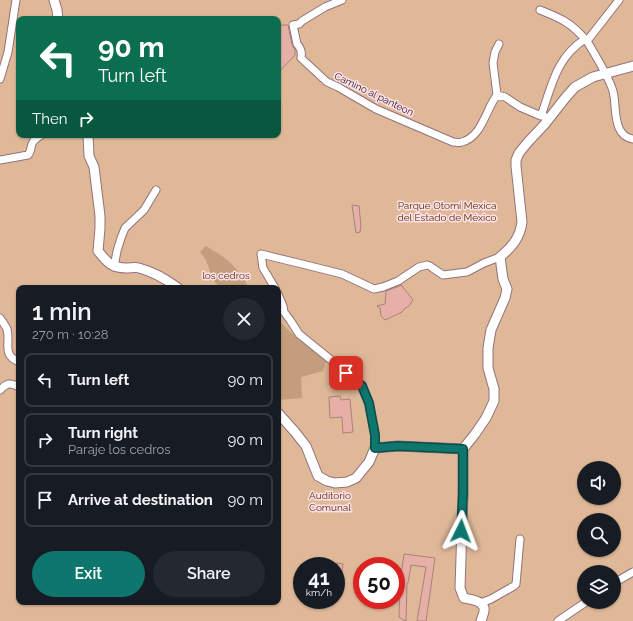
<!DOCTYPE html>
<meta charset="utf-8">
<style>
body{margin:0;font-family:Raleway,sans-serif;background:#242831;color:#f1f3f6;height:100vh;display:flex;flex-direction:column;font-size:15px;white-space:nowrap}
*{box-sizing:border-box;margin:0}
p{font-size:13px;color:#9ea1a6}
.icon{flex:none;width:22px;height:22px;fill:none;stroke:currentColor;stroke-width:2;stroke-linecap:round;stroke-linejoin:round}
.map{position:relative;flex:1;overflow:hidden}
.panel{position:absolute;left:16px;top:285px;width:265px;height:320px;display:flex;flex-direction:column;background:#171b24;border-radius:8px;box-shadow:0 1px 3px #0004}
.panel>*{flex:none}
.hud{position:absolute;left:16px;top:16px;width:265px;height:122px;border-radius:8px;box-shadow:0 1px 3px #0004;background:#0b6e4f;color:#fff;overflow:hidden}
.tools{position:absolute;left:577px;top:461px;display:grid;gap:8px}
.tools a{display:grid;place-items:center;width:44px;height:44px;border-radius:50%;background:#171b24;box-shadow:0 1px 3px #0004;font-size:20px}
.speed{position:absolute;left:293px;top:557px;display:flex;gap:8px;font-size:20px;font-weight:700;text-align:center}
.speed>*{display:grid;place-content:center;width:52px;height:52px;border-radius:50%;background:#171b24;box-shadow:0 1px 3px #0004;line-height:1}
.speed small{font-size:10px;font-weight:400}
.speed .limit{border:6px solid #d22;background:#fff;color:#111}
.pin{position:absolute;display:grid;place-items:center;width:34px;height:34px;color:#fff;margin:-17px;border-radius:8px;box-shadow:0 2px 6px #0006}
.me{position:absolute;width:44px;margin:-22px;rotate:3deg;stroke-linejoin:round;filter:drop-shadow(0 0 3px #0008)}
.turn{display:flex;align-items:center;gap:14px;height:84px;padding:0 16px;font-size:18px}
.turn .icon{width:52px;height:52px;stroke-width:2.5}
.turn b{display:block;font-size:28px;line-height:34px}
.then{display:flex;align-items:center;height:38px;padding:0 16px;background:#0003;gap:8px;font-size:15px}
.round{display:grid;place-items:center;flex:none;width:42px;height:42px;border-radius:21px;background:#242831}
.overview{display:flex;align-items:center;justify-content:space-between;height:68px;padding:0 16px}
h1{font-size:24px;font-weight:600;line-height:30px}
.action{display:flex;gap:8px;margin-top:auto;padding:8px 16px}
.action a{flex:1;height:46px;border-radius:24px;background:#0f766e;color:#fff;font-size:16px;font-weight:600;line-height:46px;text-align:center}
.action a+a{background:#242831;color:#f1f3f6}
ul{padding:0;list-style:none}
li{display:flex;align-items:center;gap:12px;height:54px;margin:0 8px 6px;padding:0 8px;border:2px solid #363941;border-radius:8px}
li div{flex:1}
li b{display:block;font-size:15px}
li em{font-style:normal}
.map>svg:first-child{display:block}
.green{fill:#dfb897;fill-rule:evenodd}
.forest{fill:#c49e7c}
.building{fill:#e7b0a7;stroke:#a6837d}
.lines{fill:none;stroke-linecap:round;stroke-linejoin:round}
.street-casing{stroke:#92727c;stroke-width:9}
.secondary-casing{stroke:#92727c;stroke-width:11}
.street{stroke:#fff;stroke-width:7}
.secondary{stroke:#fff;stroke-width:9}
.route-casing{stroke:#0a4d48;stroke-width:10}
.route{stroke:#0f766e;stroke-width:7}
.labels{text-anchor:middle;dominant-baseline:central;stroke-width:3;stroke-linejoin:round;paint-order:stroke}
.street-label{font-size:10px;fill:#26191d;stroke:#ffe1ea}
.park-label{font-size:10px;fill:#542e03;stroke:#ffe1ea}
</style>
<div class="map">
<svg width="633" height="621" viewBox="0 0 633 621">
<rect width="100%" height="100%" fill="#ffe1ea"/>
<path class="green" d="M 0,0 L 633,0 L 633,621 L 0,621 ZM 19,19 L 278,19 L 278,135 L 19,135 ZM 19,288 L 278,288 L 278,602 L 19,602 ZM 584,468 L 614,468 L 614,498 L 584,498 ZM 584,520 L 614,520 L 614,550 L 584,550 ZM 302,566 L 336,566 L 336,600 L 302,600 ZM 362,566 L 396,566 L 396,600 L 362,600 ZM 584,572 L 614,572 L 614,602 L 584,602 Z"/>
<path class="forest" d="M 206,246 C 222,256 232,261 242,277 C 245,281 247,283 248,288 L 219,288 L 212,277 L 206,260 L 200,252 Z
M 278,319 L 290,332 L 326,361 L 323,371 L 301,377 L 302,398 L 278,400 Z"/>
<path class="building" d="M 284,25 L 288,25 L 292,45 L 295,50 L 295,55 L 278,73 L 278,26 Z
M 352,205 L 359,206 L 361,226 L 360,232 L 356,233 Z
M 402,286 L 413,300 L 409,306 L 404,309 L 402,312 L 385,320 L 381,316 L 380,308 L 377,306 L 385,304 L 386,291 L 402,285 Z
M 340,396 L 341,400 L 350,399 L 353,432 L 343,433 L 342,417 L 330,418 L 329,397 Z
M 404,554 L 435,558 L 426,621 L 417,621 L 426,567 L 411,565 L 408,583 L 407,583 L 406,621 L 405,621 L 399,617 L 400,582 Z
M 336,563 L 343,564 L 339,596 L 336,596 Z"/>
<g class="lines">
<g class="street-casing">
<path id="street" d="M 342,0 L 325,7 L 302,21 L 299,24 L 293,25 L 297,44 C 301,48 302,53 301,58 L 327,82 L 338,87 L 376,109 L 453,142 C 456,142 460,143 462,142 C 482,137 486,109 497,95
M 540,10 C 560,18 570,22 585,39
M 587,41 C 595,55 608,75 613,91 C 616,103 614,116 619,128 C 622,135 626,138 633,139
M 587,41 L 619,0
M 0,79 L 8,52 L 16,0
M 497,95 L 505,97 L 520,107 L 541,116 L 544,116
M 497,95 L 493,63 L 495,52 L 499,44
M 541,116 C 552,85 556,58 585,39 L 587,41
M 0,160 L 28,155 C 32,151 30,146 33,142 C 35,139 38,137 41,135
M 114,267 L 117,251 L 121,238 L 125,228 L 144,210 L 156,190
M 275,288 L 263,268 L 261,254 L 306,265 L 342,274 L 374,289 L 383,287 L 398,281 L 419,267 L 427,265 L 430,266 L 434,269 L 443,275 L 467,272 L 484,263 L 500,257
M 278,294 L 283,306 L 284,312 L 290,320 L 299,334 L 362,385 L 369,403 L 375,435 L 375,448
M 0,318 C 2,321 5,325 7,329 C 11,343 1,354 19,362
M 0,390 C 7,383 10,382 19,387
M 614,583 L 633,572
M 481,603 L 491,599 L 514,586 L 516,584 L 520,539
M 558,621 L 586,602"/>
</g>
<g class="secondary-casing">
<path id="secondary" d="M 54,0 L 57,10 L 58,19
M 88,135 L 89,156 L 94,167 L 100,216 L 100,228 L 98,251 C 107,262 111,268 126,268 C 131,268 135,267 139,268 C 154,272 166,279 178,288
M 278,413 L 295,432 L 306,446 L 318,476 L 327,481 L 335,483 L 347,482 L 356,478 L 369,462 L 375,448 L 398,446 L 463,449 L 475,434 L 486,418 L 494,401 L 494,389 L 488,368 L 488,348 L 491,330 L 505,298 L 507,289 L 503,279 L 500,257 C 512,247 520,238 522,222 L 516,166 L 516,160 L 519,153 L 528,142 L 544,125 L 566,97 L 575,87 L 593,77 L 633,66
M 463,449 L 463,495 L 460,588 L 463,596 L 464,598 C 470,599 483,601 484,608 C 485,612 482,617 481,621"/>
</g>
<use href="#street" class="street"/>
<use href="#secondary" class="secondary"/>
</g>
<g class="lines">
<g class="route-casing">
<path id="route" d="M 346,373 L 362,386 L 369,403 L 375,435 L 375,448 L 398,446 L 463,449 L 463,495 L 461,531"/>
</g>
<use href="#route" class="route"/>
</g>
<g class="labels">
<g class="street-label">
<text transform="translate(374 94) rotate(26)">Camino al panteon</text>
</g>
<g class="park-label">
<text x="447" y="205">Parque Otomí Mexica<tspan x="447" dy="12">del Estado de México</tspan></text>
<text x="226" y="275">los cedros</text>
<text x="330" y="495">Auditorio<tspan x="330" dy="12">Comunal</tspan></text>
</g>
</g>
</svg>
<div class="tools">
<a><svg class="icon" aria-label="sound" viewBox="0 0 24 24"><path d="M4 9h4l5-4v14l-5-4H4zM17 9q2 3 0 6"/></svg></a>
<a><svg class="icon" aria-label="search" viewBox="0 0 24 24"><circle cx="10" cy="10" r="6"/><path d="M15 15l6 6"/></svg></a>
<a><svg class="icon" aria-label="layers" viewBox="0 0 24 24"><path d="M12 4l9 5-9 5-9-5zM3 14l9 5 9-5"/></svg></a>
</div>
<div class="speed"><div>41<small>km/h</small></div><div class="limit">50</div></div>
<div class="pin" style="left:346px;top:373px;background:#d93025"><svg class="icon" aria-label="arrive" viewBox="0 0 24 24"><path d="M6 21V4h12l-3 4 3 4H6"/></svg></div>
<svg class="me" style="left:461px;top:531px" viewBox="-20 -20 40 40"><path d="M0-17L14 15 0 8-14 15z" fill="#0f766e" stroke="#fff" stroke-width="4"/></svg>
<div class="hud">
<div class="turn"><svg class="icon" aria-label="left" viewBox="0 0 24 24"><path d="M17 20v-9H6M10 6l-5 5 5 5"/></svg><div><b>90 m</b>Turn left</div></div>
<div class="then">Then<svg class="icon" aria-label="right" viewBox="0 0 24 24"><path d="M7 20v-9h11M14 6l5 5-5 5"/></svg></div>
</div>
<section class="panel">
<div class="overview"><div><h1>1 min</h1><p>270 m · 10:28</p></div><a class="round"><svg class="icon" aria-label="close" viewBox="0 0 24 24"><path d="M6 6l12 12M18 6L6 18"/></svg></a></div>
<ul>
<li><svg class="icon" aria-label="left" viewBox="0 0 24 24"><path d="M17 20v-9H6M10 6l-5 5 5 5"/></svg><div><b>Turn left</b></div><em>90 m</em></li>
<li><svg class="icon" aria-label="right" viewBox="0 0 24 24"><path d="M7 20v-9h11M14 6l5 5-5 5"/></svg><div><b>Turn right</b><p>Paraje los cedros</p></div><em>90 m</em></li>
<li><svg class="icon" aria-label="arrive" viewBox="0 0 24 24"><path d="M6 21V4h12l-3 4 3 4H6"/></svg><div><b>Arrive at destination</b></div><em>90 m</em></li>
</ul>
<div class="action"><a>Exit</a><a>Share</a></div>
</section>
</div>
